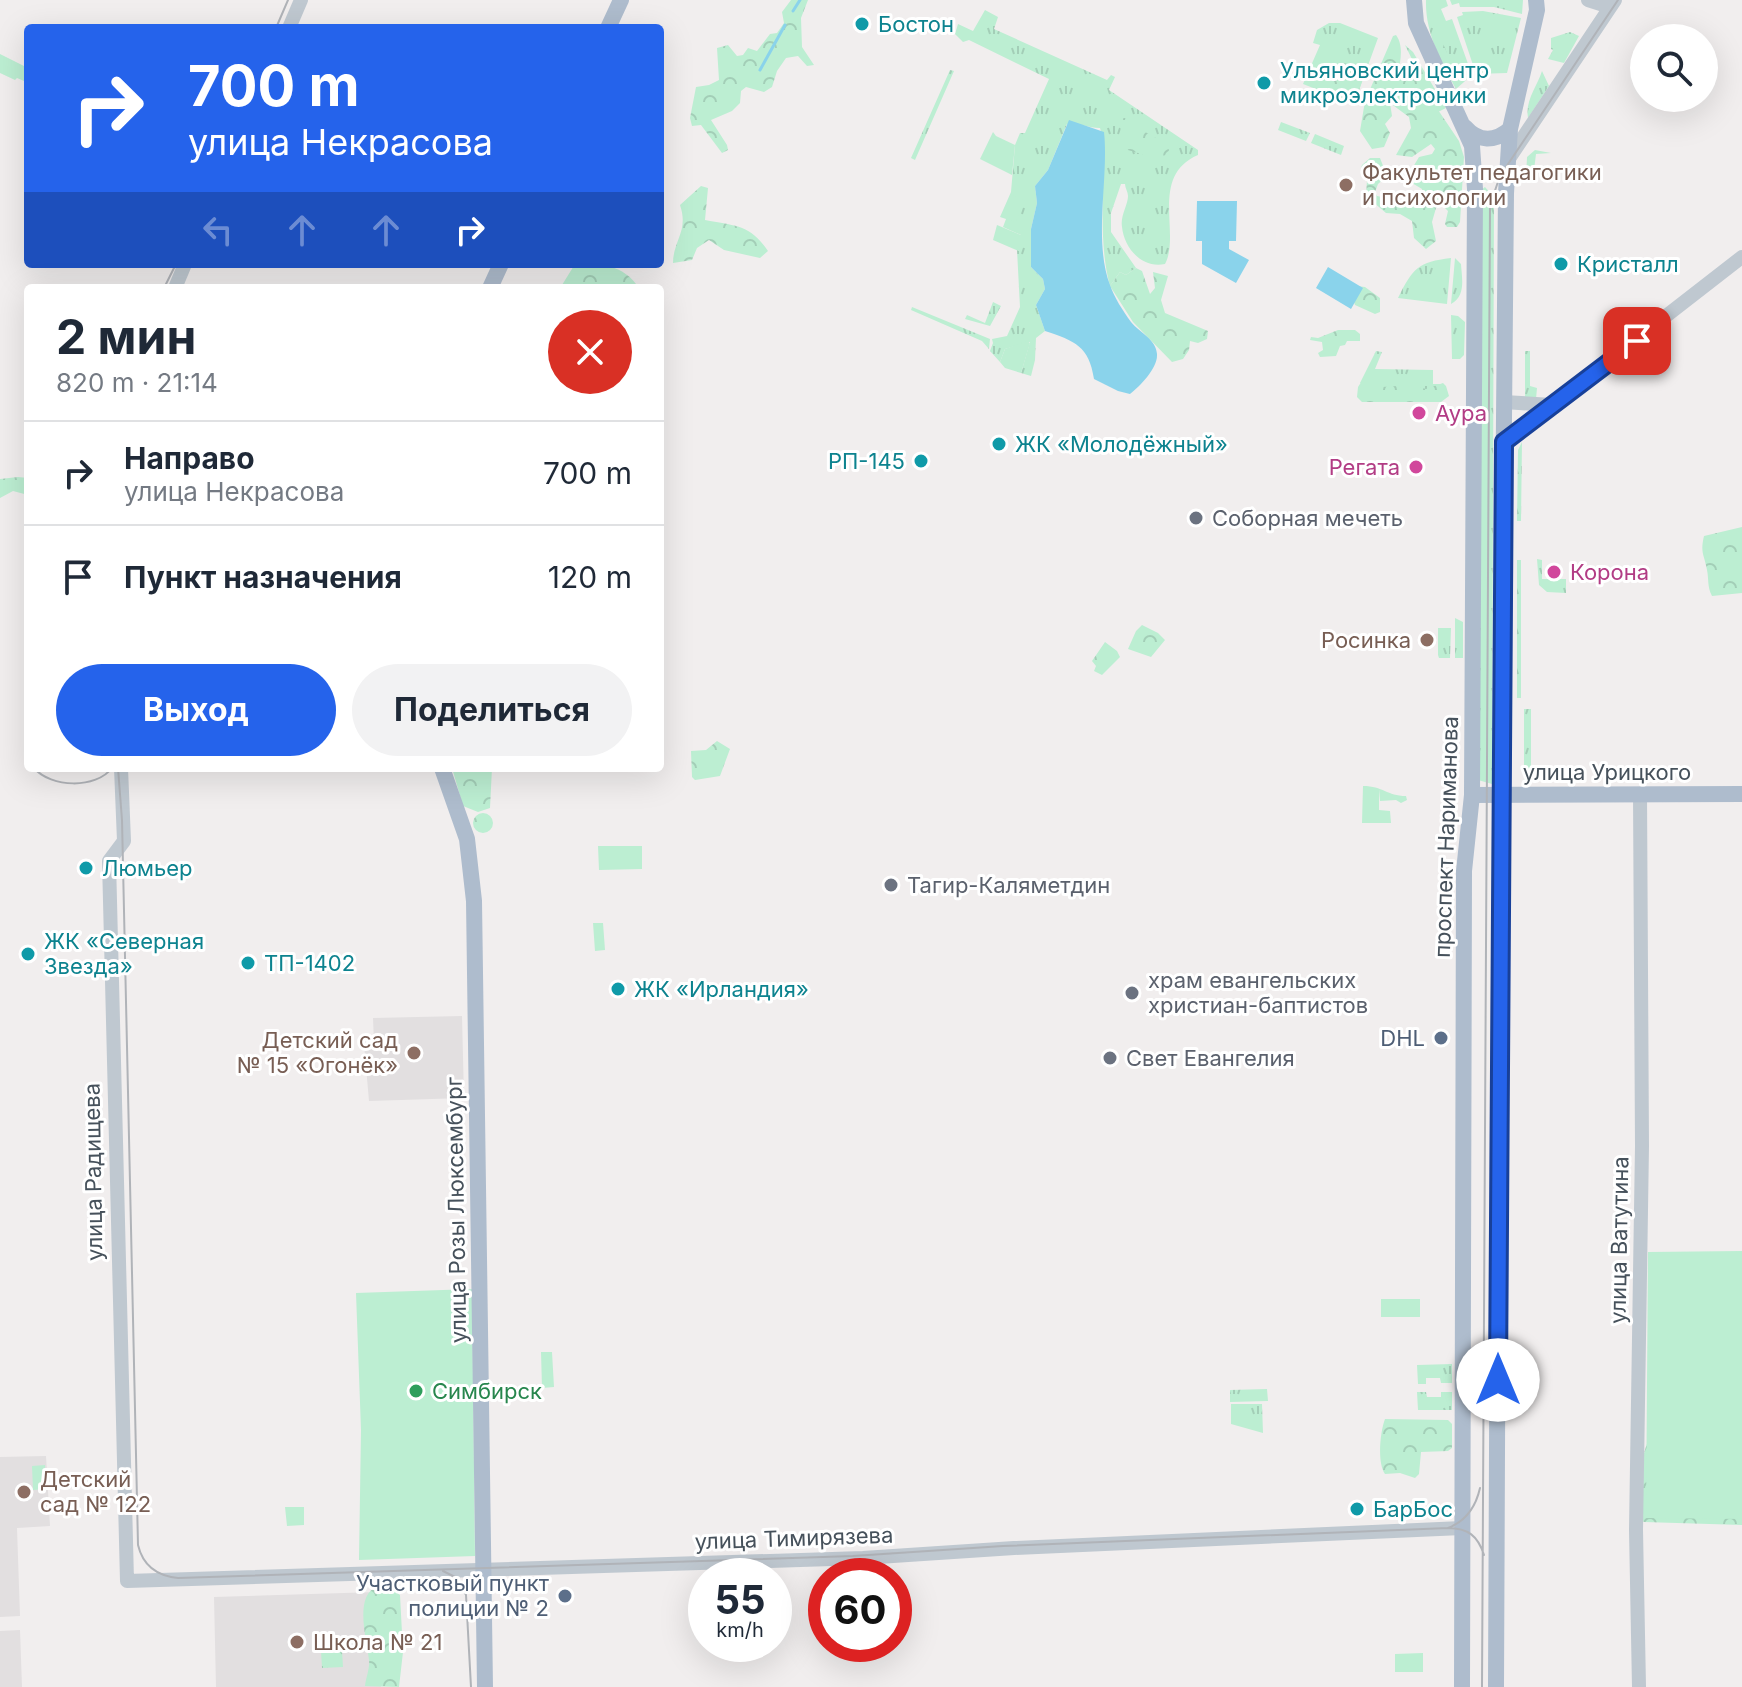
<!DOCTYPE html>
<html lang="ru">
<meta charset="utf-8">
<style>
body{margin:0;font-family:Inter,sans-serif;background:#f2f2f3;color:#1f2937;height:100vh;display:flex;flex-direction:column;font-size:30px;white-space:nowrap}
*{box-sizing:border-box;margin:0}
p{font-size:26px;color:#747a83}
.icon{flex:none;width:44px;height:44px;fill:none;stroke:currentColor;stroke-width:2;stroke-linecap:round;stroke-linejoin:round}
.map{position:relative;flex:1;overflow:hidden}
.drawer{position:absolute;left:24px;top:284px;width:640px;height:488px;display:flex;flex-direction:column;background:#fff;border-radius:8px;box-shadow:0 8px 32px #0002}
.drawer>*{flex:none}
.banner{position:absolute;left:24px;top:24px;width:640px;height:244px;border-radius:8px;box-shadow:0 8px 32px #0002;background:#2563eb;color:#fff;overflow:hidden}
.fabs{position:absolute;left:1630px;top:24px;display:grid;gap:16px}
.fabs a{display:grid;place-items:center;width:88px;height:88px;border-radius:50%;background:#fff;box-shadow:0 8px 32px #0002;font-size:40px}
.speed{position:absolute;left:688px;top:1558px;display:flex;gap:16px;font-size:40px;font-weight:700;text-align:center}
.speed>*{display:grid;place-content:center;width:104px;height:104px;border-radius:50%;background:#fff;box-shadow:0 8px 32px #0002;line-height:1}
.speed small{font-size:20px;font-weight:400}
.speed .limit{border:12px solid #d22;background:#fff;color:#111}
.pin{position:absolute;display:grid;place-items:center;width:68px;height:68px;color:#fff;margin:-34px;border-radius:16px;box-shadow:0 4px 12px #0006}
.me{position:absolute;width:88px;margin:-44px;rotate:0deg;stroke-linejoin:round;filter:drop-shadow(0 0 6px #0008)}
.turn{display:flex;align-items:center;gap:28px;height:168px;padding:0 32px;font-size:36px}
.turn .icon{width:104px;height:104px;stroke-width:2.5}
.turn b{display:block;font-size:56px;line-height:68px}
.lanes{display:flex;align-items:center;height:76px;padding:0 32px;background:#0003;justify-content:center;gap:40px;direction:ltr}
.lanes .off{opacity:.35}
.round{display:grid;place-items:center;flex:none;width:84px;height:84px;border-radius:42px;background:#f2f2f3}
.overview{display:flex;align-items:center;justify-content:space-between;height:136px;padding:0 32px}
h1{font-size:48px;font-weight:700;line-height:60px}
.button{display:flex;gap:16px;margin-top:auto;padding:16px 32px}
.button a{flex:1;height:92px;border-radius:48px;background:#2563eb;color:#fff;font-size:32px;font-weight:700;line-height:92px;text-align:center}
.button a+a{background:#f2f2f3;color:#1f2937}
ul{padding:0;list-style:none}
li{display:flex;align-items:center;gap:24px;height:104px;padding:0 32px;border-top:2px solid #e0e1e3}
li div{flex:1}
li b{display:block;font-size:30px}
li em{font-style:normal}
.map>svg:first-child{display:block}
.education{fill:#e2dfe0}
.grass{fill:url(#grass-tufts)}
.forest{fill:url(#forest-crowns)}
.park{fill:#bceed2}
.water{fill:#8ad3eb}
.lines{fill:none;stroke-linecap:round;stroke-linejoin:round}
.stream{stroke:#8ad3eb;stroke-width:3}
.minor{stroke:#bfc8d0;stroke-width:14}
.major{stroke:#aebccd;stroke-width:16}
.tram{stroke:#b0b3b8;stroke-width:2}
.route-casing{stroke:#184099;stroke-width:20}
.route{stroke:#2563eb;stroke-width:14}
.culture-dot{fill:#0f9aa8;stroke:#fff;stroke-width:3}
.education-dot{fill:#8d6e63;stroke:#fff;stroke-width:3}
.hotel-dot{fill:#d1479c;stroke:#fff;stroke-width:3}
.worship-dot{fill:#6b7280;stroke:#fff;stroke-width:3}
.service-dot{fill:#5c6f8a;stroke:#fff;stroke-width:3}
.leisure-dot{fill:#2e9e5b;stroke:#fff;stroke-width:3}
.labels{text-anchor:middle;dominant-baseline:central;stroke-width:6;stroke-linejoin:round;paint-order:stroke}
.culture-label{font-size:22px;fill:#0d838f;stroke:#fff;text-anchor:start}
.education-label{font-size:22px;fill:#785e54;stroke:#fff;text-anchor:start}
.hotel-label{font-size:22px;fill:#b23c85;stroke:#fff;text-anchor:start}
.worship-label{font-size:22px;fill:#5b616d;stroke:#fff;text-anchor:start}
.street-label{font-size:22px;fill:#46515b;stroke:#fff}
.service-label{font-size:22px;fill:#4e5e75;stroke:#fff;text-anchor:end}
.leisure-label{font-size:22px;fill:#27864d;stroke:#fff;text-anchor:start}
</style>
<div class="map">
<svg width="1742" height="1687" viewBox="0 0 1742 1687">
<defs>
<pattern id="grass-tufts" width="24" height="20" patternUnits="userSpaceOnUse" patternTransform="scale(2)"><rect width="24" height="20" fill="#bceed2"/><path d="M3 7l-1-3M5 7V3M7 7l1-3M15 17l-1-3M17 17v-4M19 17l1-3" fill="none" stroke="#a3ceb7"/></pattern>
<pattern id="forest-crowns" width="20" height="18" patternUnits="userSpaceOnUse" patternTransform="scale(2)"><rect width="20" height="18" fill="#bceed2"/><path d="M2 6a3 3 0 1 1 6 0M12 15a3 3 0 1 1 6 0" fill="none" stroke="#a3ceb7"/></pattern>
</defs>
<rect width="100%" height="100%" fill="#f1eeee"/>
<path class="education" d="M 462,1016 L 464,1098 L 369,1101 L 364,1044 L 374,1043 L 373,1018 Z
M 46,1456 L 50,1526 L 17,1528 L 20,1616 L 0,1617 L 0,1457 Z
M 377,1592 L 381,1687 L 216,1687 L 214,1597 Z
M 20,1630 L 22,1687 L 0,1687 L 0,1631 Z"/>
<path class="grass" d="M 1426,0 L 1446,0 L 1448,6 L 1441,9 L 1446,21 L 1452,19 L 1472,75 L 1456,89 C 1441,61 1425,33 1426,0 Z
M 1450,0 L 1523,0 L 1522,14 L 1494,7 L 1460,7 L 1459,3 L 1452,5 Z
M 985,10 L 998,17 L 994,29 L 1107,80 L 1111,75 L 1115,77 L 1109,90 L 1198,150 L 1198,155 C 1149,176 1181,234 1165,264 C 1142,269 1124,248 1122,227 C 1120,216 1128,205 1128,196 C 1128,192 1125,188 1125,184 L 1121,184 L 1111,213 L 1111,232 L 1136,268 L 1126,275 L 1120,272 L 1110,286 C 1100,249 1103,209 1103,172 C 1103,152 1106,148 1100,128 C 1086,128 1082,123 1067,124 L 1048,170 L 1035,186 L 1037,203 L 1031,229 L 1031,267 L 1043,279 L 1045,289 L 1036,305 L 1045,331 L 1036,338 L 1035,360 L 1031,376 L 1021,373 L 1030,342 L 1005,349 L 1000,362 L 990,351 L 993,343 L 992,339 L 1007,336 L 1020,307 L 1017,250 L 1020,251 L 1021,235 L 1003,227 L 1006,219 L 1000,217 L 1011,192 L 1015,145 L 1020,133 L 1025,133 L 1049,79 L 969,40 L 963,42 L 955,34 L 958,24 L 973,31 Z
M 1483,11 L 1521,18 L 1507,73 L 1476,74 L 1457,17 L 1463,15 L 1462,12 Z
M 1329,23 L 1340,23 L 1378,38 L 1354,104 L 1303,84 L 1320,45 L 1313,43 L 1317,30 Z
M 1570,32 L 1579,36 L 1564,63 L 1548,59 L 1553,50 L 1551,49 L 1551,38 Z
M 1405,45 L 1413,52 L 1446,108 L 1438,112 Z
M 0,54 L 28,68 L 24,81 L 17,78 L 15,80 L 0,73 Z
M 950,70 L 954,71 L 915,160 L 911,158 Z
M 1542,71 L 1549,86 L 1528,118 C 1525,100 1537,87 1542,71 Z
M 1281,122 L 1310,133 L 1306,141 L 1278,130 Z
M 1315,134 L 1344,146 L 1341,155 L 1311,143 Z
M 1535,150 L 1551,153 L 1536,154 L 1533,178 L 1526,177 L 1527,157 Z
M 1485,187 L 1493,196 L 1494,203 L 1492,784 L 1478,780 L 1481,190 Z
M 1451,258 L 1447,304 L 1398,298 C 1413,268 1418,262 1451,258 Z
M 1455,258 L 1461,264 C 1462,279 1466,296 1451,304 Z
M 993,302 L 1001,306 L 990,326 L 965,319 L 967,315 L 985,323 Z
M 912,307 L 990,339 L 989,349 L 982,341 L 911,310 Z
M 1451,315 L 1458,316 L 1465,322 L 1464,355 L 1460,359 L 1452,359 Z
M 1376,351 L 1382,352 L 1375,369 L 1433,370 L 1433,384 L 1440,384 L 1440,399 L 1360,383 Z
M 1525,351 L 1530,351 L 1530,386 L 1537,388 L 1536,399 L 1525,400 Z
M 1522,442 L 1521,521 L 1517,521 L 1518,450 Z
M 1537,559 L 1542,560 L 1542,579 L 1566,579 L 1566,593 L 1547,592 L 1539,585 Z
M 1517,560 L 1521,560 L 1521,698 L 1517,698 Z
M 1455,618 L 1463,622 L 1463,658 L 1455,658 Z
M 1438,628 L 1451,628 L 1450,658 L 1439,658 L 1438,655 Z
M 1524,709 L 1531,709 L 1531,781 L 1524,781 Z
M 1452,1364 L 1452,1383 L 1441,1383 L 1440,1378 L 1426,1378 L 1426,1384 L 1418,1384 L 1417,1365 Z
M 1267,1389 L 1268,1401 L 1230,1402 L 1230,1390 Z
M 1417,1392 L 1426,1392 L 1427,1397 L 1441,1397 L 1441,1392 L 1452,1392 L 1452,1410 L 1418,1410 Z
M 1231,1404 L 1262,1404 L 1263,1433 L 1231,1424 Z
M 285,1507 L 304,1507 L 304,1525 L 287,1526 Z
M 342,1650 L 343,1667 L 322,1668 L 321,1651 Z"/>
<path class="forest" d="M 791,0 L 808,0 L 801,18 L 802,47 L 814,65 L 807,66 L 798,56 L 786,58 L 777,71 L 772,87 L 764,92 L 746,87 L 741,91 L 740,103 L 732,111 L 711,120 L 727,145 L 728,150 L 722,153 L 701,125 L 692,126 L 690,118 L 696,87 L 709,85 L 719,80 L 717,48 L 728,45 L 737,56 L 743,55 L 748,48 L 757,51 L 770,34 L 777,33 L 784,23 L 782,12 Z
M 1435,32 L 1439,34 L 1450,60 L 1448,70 L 1433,37 Z
M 1396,35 C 1404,46 1400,60 1399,72 L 1417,75 L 1426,80 L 1428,95 L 1459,141 L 1464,157 L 1460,222 L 1457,227 L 1447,227 L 1445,224 L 1448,211 L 1442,205 L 1436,208 L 1432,222 L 1436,241 L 1426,249 L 1414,238 L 1412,221 L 1400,214 L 1386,213 L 1366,196 L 1367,180 L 1361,169 L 1362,165 L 1370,158 L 1380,158 L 1387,176 L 1378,184 L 1375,192 L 1377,196 C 1393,198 1409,209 1423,198 L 1422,189 L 1412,183 L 1410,172 L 1419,157 L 1432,154 L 1435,149 L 1431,144 L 1412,157 L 1396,155 L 1411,128 L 1409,117 L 1390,103 L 1392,116 L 1385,124 L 1390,133 L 1384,147 L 1372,149 L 1360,131 L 1365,101 L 1393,36 Z
M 1328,58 C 1355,68 1374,63 1354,100 L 1349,101 L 1320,90 L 1329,80 L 1320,71 L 1320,63 Z
M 1120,118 L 1128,118 L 1133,125 L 1168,145 L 1169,150 L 1167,155 L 1151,157 L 1128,150 C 1126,138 1118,131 1120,118 Z
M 701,186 L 708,188 L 705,220 C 735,226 750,224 768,251 L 760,258 L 724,250 L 709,240 L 697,248 L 692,260 L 673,263 C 673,241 689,231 680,205 Z
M 575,264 C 602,264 623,264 639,288 L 565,287 L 562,285 Z
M 1136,268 L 1142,271 L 1150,294 L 1155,288 L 1153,272 L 1168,276 L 1161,300 L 1165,313 L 1208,331 L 1207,339 L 1198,343 L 1190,341 L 1189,350 L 1183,359 L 1172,362 L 1133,322 L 1110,286 L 1120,272 L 1126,275 Z
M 1357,286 L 1365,287 L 1380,298 L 1380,312 L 1375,314 L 1355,305 L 1353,299 Z
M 1338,330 L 1355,330 L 1360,334 L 1360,341 L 1347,341 L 1345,345 L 1340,346 L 1336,356 L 1320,357 L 1318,353 L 1323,350 L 1322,342 L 1310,340 L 1311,337 L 1318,338 Z
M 1365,376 L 1382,387 L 1413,385 L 1426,389 L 1443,383 L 1446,386 L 1449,396 L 1441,402 L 1362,402 L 1357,397 L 1358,387 Z
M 18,477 L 28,478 L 28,495 L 13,491 L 0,498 L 0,479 Z
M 1742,527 L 1742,593 L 1712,596 C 1707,586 1709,580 1707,570 C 1704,554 1700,553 1704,536 Z
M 1142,625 L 1158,633 L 1165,640 L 1151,657 L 1128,649 L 1136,631 Z
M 1105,642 L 1117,651 L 1120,657 L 1102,675 L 1094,671 L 1096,666 L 1092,661 Z
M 717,741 L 730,749 L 720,776 L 695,780 L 692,777 L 691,751 L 706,750 Z
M 452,768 L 492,768 L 490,808 L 478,812 L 463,806 Z
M473 823a10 10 0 1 1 20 0a10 10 0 1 1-20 0Z
M 1385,1419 L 1448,1420 L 1452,1424 L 1452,1448 L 1448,1451 L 1421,1452 L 1419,1474 L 1415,1478 L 1400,1473 L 1385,1474 C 1377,1463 1380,1432 1385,1419 Z
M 1648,1441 L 1742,1504 L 1742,1525 L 1644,1522 L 1641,1520 C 1643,1509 1641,1504 1640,1494 C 1638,1476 1642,1457 1648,1441 Z
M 378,1586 L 392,1589 L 400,1595 L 403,1652 L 399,1687 L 365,1686 C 366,1677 370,1668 369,1660 C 367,1640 353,1595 378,1586 Z"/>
<path class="park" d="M 993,132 L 996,136 L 1015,145 L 1012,175 L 980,159 Z
M 1011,195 L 1025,201 L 1016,222 L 1002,216 Z
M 997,225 L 1021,235 L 1021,252 L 993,240 Z
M 1027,341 L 1030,343 L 1021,373 L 1005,368 L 1000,362 L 1005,349 Z
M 1363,786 C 1383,786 1387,796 1406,796 L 1407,800 L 1401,803 L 1396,800 L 1380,801 L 1379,789 L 1379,810 L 1390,811 L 1391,823 L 1362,823 Z
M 598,846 L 642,846 L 642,869 L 599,870 Z
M 593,923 L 603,923 L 605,950 L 595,951 Z
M 1742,1251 L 1742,1519 L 1646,1518 L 1648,1252 Z
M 472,1289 L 475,1556 L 359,1560 L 361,1430 L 356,1293 Z
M 1381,1299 L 1420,1299 L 1420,1317 L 1381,1317 Z
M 541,1352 L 552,1352 L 554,1387 L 542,1388 Z
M 45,1465 L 45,1489 L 33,1490 L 32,1466 Z
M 1423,1653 L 1423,1672 L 1395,1672 L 1395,1654 Z"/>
<path class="water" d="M 1069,120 L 1104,132 C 1109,177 1093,241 1110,285 C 1114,297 1123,311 1131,322 C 1140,333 1156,339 1157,354 C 1158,368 1140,386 1130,394 L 1118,391 L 1094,379 C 1089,346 1075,341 1045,331 L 1036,305 L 1045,289 L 1043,279 L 1031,267 L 1031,229 L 1037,203 L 1035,186 L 1048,170 Z
M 1197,201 L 1237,201 L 1236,241 L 1229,241 L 1229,249 L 1249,260 L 1236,283 L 1202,264 L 1202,241 L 1196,241 Z
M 1328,267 L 1363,288 L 1351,309 L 1316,288 Z"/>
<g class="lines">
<path class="stream" d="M 793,11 L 800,0
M 760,70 L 785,25"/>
<path class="minor" d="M 1588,0 L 1610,7
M 289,28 L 301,0
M 1508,160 L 1615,0
M 175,288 L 185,264
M 1504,402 L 1552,405
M 1504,442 L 1742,257
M 121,768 L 124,841 L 109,861 L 127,1581 L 863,1558 L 1014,1548 L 1462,1528
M 1639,1687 L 1636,1530 L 1642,1146 L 1640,794"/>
<path class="major" d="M 1414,0 L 1416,23 L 1472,146 L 1475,189 L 1472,795 L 1464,871 L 1462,1687
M 608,28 L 621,0
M 1465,127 C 1478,142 1495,142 1510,129
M 490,288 L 501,264
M 442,768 L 467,839 L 474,901 L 485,1687
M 1472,795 L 1742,794
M 1496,1687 L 1499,983 L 1506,193 L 1510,129 L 1537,10 L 1536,0"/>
<path class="tram" d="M 276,28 L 288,0
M 164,288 L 176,264
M 28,729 L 28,737
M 34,768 C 51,788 96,789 112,768
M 118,768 L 122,820 L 138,1545 C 143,1566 158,1576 178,1578 L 853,1556 L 1003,1546 L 1448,1528 C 1468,1528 1478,1536 1484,1555
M 1448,1528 C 1466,1521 1476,1506 1480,1488
M 443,1571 L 457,1578 L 466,1595 L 471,1687
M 1482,1687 L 1490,205 L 1500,176 L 1618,0"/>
</g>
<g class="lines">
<g class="route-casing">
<path id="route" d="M 1498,1380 L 1504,442 L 1637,341"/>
</g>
<use href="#route" class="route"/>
</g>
<g class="culture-dot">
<circle cx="862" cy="24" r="8"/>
<circle cx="1264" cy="83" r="8"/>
<circle cx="1561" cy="264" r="8"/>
<circle cx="999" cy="444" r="8"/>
<circle cx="921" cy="461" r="8"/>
<circle cx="86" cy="868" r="8"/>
<circle cx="28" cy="954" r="8"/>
<circle cx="248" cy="963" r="8"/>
<circle cx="618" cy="989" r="8"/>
<circle cx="1357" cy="1509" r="8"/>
</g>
<g class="education-dot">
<circle cx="1346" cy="185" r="8"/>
<circle cx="1427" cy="640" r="8"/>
<circle cx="414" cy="1053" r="8"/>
<circle cx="24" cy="1492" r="8"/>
<circle cx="297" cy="1642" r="8"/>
</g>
<g class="hotel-dot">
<circle cx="1419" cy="413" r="8"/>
<circle cx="1416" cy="467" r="8"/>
<circle cx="1554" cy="572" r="8"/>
</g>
<g class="worship-dot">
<circle cx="1196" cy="518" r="8"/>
<circle cx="891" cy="885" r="8"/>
<circle cx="1132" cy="993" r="8"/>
<circle cx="1110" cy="1058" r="8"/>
</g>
<g class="service-dot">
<circle cx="1441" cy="1038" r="8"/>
<circle cx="565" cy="1596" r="8"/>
</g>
<circle class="leisure-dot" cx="416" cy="1391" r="8"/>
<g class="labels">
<g class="culture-label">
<text x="878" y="24">Бостон</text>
<text x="1280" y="70">Ульяновский центр<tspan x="1280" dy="25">микроэлектроники</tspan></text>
<text x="1577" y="264">Кристалл</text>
<text x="1015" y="444">ЖК «Молодёжный»</text>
<text x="905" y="461" text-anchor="end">РП-145</text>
<text x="102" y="868">Люмьер</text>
<text x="44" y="941">ЖК «Северная<tspan x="44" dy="25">Звезда»</tspan></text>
<text x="264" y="963">ТП-1402</text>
<text x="634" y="989">ЖК «Ирландия»</text>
<text x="1373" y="1509">БарБос</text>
</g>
<g class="education-label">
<text x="1362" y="172">Факультет педагогики<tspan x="1362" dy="25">и психологии</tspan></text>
<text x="1411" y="640" text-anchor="end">Росинка</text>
<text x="398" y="1040" text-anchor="end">Детский сад<tspan x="398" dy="25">№ 15 «Огонёк»</tspan></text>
<text x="40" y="1479">Детский<tspan x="40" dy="25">сад № 122</tspan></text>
<text x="313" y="1642">Школа № 21</text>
</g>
<g class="hotel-label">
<text x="1435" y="413">Аура</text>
<text x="1400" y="467" text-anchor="end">Регата</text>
<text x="1570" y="572">Корона</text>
</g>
<g class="worship-label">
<text x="1212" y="518">Соборная мечеть</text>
<text x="907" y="885">Тагир-Каляметдин</text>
<text x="1148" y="980">храм евангельских<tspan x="1148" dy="25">христиан-баптистов</tspan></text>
<text x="1126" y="1058">Свет Евангелия</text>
</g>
<g class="street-label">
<text x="1607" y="772">улица Урицкого</text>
<text transform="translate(1446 837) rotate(-88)">проспект Нариманова</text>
<text transform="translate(93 1172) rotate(-91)">улица Радищева</text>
<text transform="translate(456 1210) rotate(-91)">улица Розы Люксембург</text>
<text transform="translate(1619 1240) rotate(-89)">улица Ватутина</text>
<text transform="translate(794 1538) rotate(-2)">улица Тимирязева</text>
</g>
<g class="service-label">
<text x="1425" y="1038">DHL</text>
<text x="549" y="1583">Участковый пункт<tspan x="549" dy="25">полиции № 2</tspan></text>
</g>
<g class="leisure-label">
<text x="432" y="1391">Симбирск</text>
</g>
</g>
</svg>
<div class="fabs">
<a><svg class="icon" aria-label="search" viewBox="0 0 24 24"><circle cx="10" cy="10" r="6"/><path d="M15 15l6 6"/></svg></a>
</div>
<div class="speed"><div>55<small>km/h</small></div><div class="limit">60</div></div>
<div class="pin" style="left:1637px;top:341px;background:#d93025"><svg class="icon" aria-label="arrive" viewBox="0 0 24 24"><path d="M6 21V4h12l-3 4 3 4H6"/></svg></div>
<svg class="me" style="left:1498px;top:1380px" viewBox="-20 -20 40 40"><circle r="19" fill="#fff"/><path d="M0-13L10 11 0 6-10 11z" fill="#2563eb"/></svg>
<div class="banner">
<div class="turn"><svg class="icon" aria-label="right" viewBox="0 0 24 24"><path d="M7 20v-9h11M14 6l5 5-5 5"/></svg><div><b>700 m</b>улица Некрасова</div></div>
<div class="lanes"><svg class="icon off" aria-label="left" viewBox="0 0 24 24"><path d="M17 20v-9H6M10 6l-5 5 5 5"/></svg><svg class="icon off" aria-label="ahead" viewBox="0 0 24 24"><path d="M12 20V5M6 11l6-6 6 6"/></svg><svg class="icon off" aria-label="ahead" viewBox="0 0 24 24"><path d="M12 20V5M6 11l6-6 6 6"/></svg><svg class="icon" aria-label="right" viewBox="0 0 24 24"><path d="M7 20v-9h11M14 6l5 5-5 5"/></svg></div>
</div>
<section class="drawer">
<div class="overview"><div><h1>2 мин</h1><p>820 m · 21:14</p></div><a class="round" style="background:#d93025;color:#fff"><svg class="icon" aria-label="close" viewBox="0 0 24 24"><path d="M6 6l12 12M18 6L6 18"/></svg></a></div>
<ul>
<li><svg class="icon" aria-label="right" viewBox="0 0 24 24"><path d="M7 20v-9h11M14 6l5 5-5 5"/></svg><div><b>Направо</b><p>улица Некрасова</p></div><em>700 m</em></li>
<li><svg class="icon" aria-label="arrive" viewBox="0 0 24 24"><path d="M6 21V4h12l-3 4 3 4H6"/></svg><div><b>Пункт назначения</b></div><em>120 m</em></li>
</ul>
<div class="button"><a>Выход</a><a>Поделиться</a></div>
</section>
</div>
